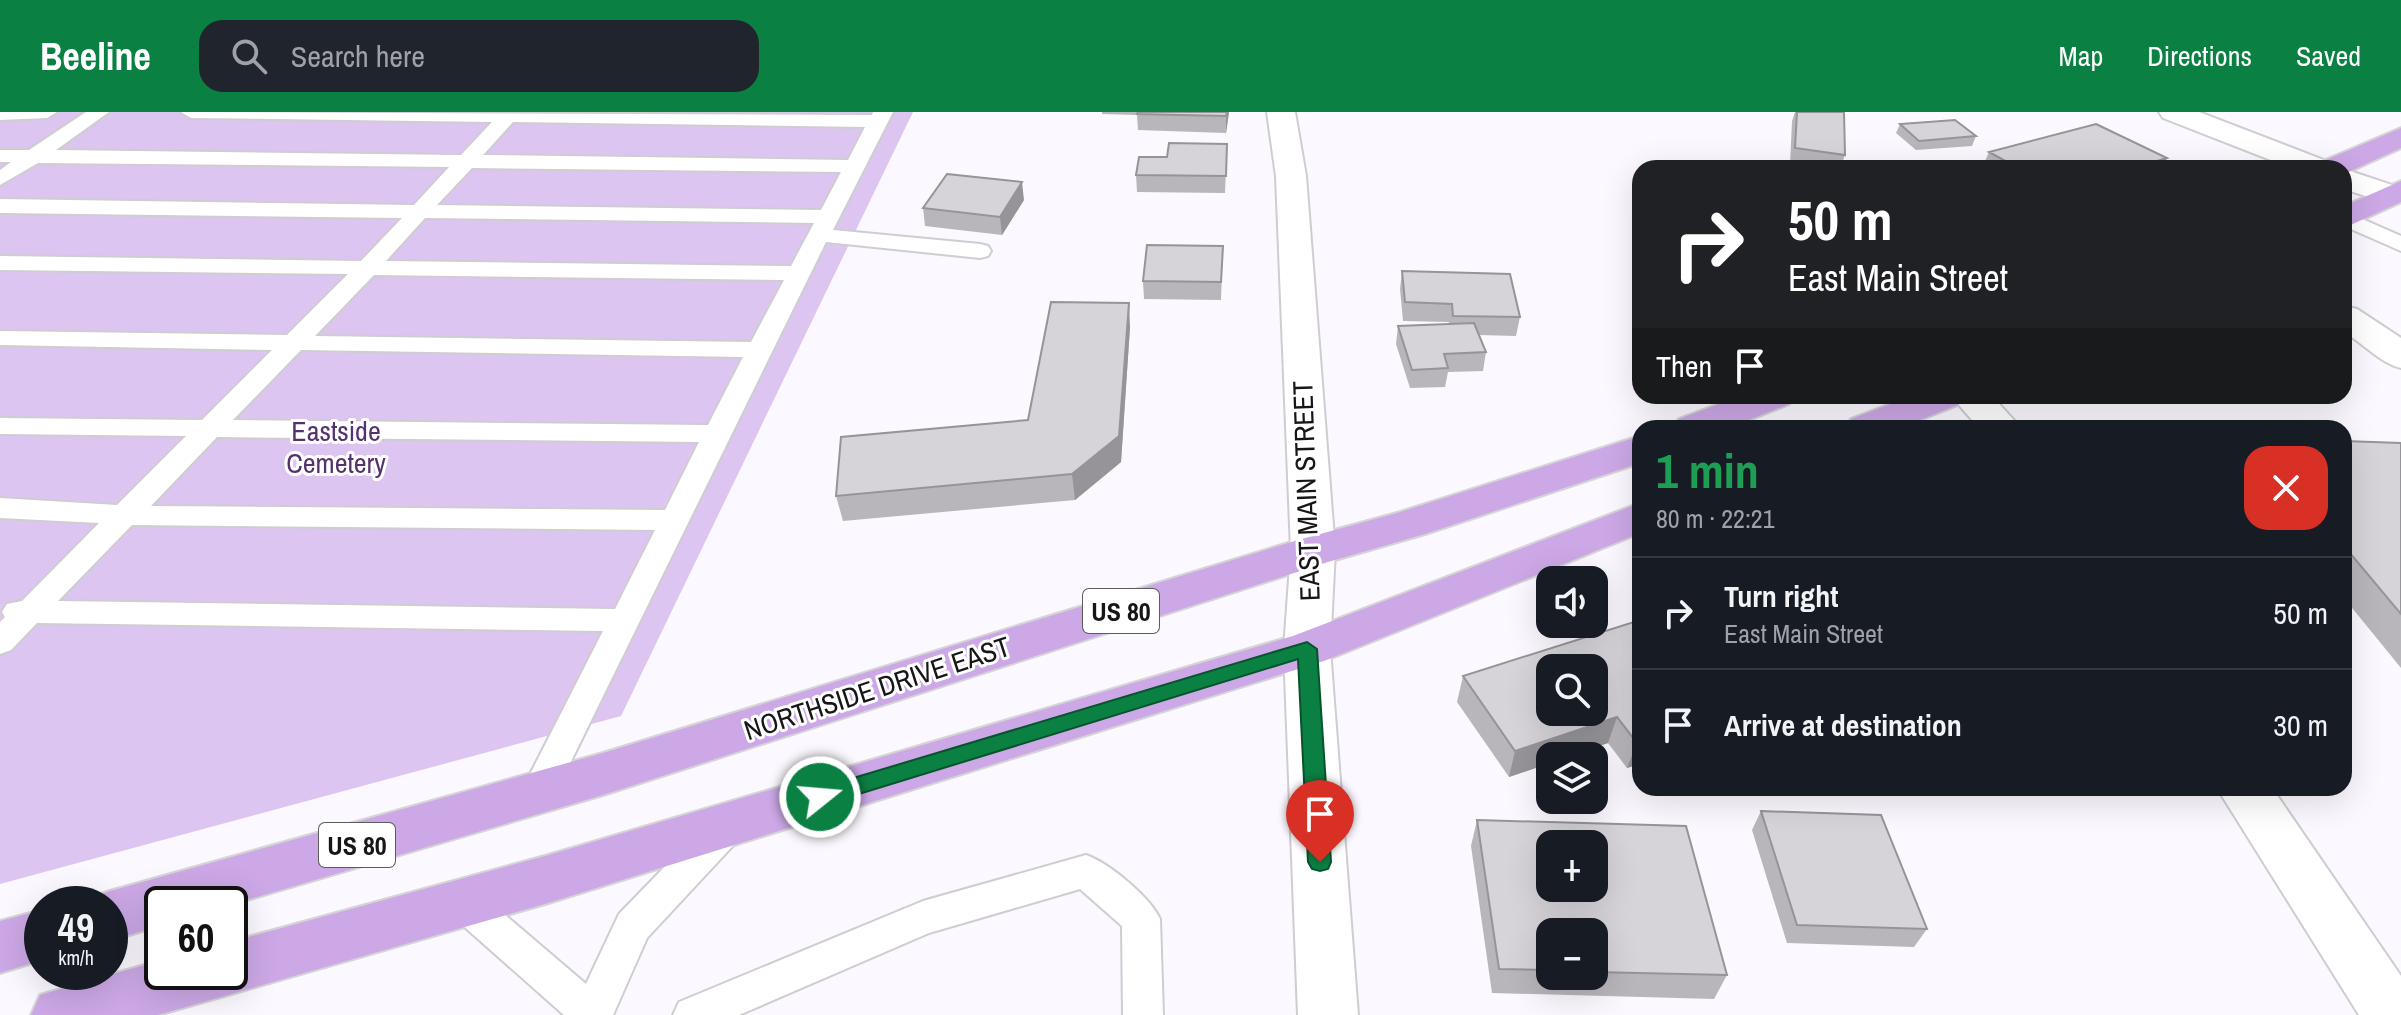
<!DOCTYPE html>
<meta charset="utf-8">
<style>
body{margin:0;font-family:"Archivo Narrow",sans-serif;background:#20242c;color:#f1f3f6;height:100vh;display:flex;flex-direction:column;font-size:30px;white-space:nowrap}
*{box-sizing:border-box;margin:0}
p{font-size:26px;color:#9ea1a6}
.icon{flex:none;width:44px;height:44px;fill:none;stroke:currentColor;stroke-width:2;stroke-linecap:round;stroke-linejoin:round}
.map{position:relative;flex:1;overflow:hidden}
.side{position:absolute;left:1632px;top:308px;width:720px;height:376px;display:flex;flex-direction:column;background:#171b24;border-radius:24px;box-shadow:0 8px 32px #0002}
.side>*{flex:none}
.banner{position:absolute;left:1632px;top:48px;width:720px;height:244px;border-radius:24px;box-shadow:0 8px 32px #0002;background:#202124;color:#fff;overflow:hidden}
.fabs{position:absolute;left:1536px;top:454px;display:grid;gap:16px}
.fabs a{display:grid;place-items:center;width:72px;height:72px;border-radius:16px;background:#171b24;box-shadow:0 8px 32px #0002;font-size:40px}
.speed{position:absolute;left:24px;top:774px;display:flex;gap:16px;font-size:40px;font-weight:700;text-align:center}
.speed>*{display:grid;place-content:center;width:104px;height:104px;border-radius:50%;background:#171b24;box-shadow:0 8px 32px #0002;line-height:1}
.speed small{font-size:20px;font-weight:400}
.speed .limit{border:4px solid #111;border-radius:12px;background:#fff;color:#111}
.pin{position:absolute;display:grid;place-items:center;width:68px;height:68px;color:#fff;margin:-82px -34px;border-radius:50% 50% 50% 0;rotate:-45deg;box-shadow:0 0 8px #0007}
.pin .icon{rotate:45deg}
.me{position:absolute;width:88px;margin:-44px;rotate:73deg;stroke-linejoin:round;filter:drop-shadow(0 0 6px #0008)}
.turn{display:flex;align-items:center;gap:28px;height:168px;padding:0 24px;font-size:36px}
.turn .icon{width:104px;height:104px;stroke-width:2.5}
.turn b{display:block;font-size:56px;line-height:68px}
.then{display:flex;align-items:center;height:76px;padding:0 24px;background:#0003;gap:16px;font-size:30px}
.round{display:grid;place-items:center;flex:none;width:84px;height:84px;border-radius:24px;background:#20242c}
.headline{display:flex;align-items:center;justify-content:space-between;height:136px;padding:0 24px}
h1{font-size:48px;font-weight:800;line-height:60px;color:#1e9e55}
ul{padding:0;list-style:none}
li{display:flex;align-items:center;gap:24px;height:112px;padding:0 24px;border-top:2px solid #363941}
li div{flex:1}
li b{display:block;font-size:30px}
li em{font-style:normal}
header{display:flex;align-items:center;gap:48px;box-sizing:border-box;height:112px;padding:0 40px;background:#0b8043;color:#fff}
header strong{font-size:38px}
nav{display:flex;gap:44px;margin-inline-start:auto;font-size:28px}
.search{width:560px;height:72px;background:#20242c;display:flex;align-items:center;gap:20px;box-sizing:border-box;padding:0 28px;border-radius:24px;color:#9ea1a6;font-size:30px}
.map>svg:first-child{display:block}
.green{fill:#ddc5f1}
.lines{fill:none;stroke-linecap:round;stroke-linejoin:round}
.service-casing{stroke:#cfccd2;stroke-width:4}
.minor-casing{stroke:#cfccd2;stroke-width:4}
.secondary-casing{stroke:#cfccd2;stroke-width:4}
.primary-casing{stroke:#d5d5d5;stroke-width:4}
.service{fill:#fff;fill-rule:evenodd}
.minor{fill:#fff;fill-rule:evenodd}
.secondary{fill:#fff;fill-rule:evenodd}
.primary{fill:#cca8e6;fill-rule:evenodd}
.wall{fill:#b8b5bb;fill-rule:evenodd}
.shaded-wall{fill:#969498}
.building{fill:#d6d3d9;stroke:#969498;stroke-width:2;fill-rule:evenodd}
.route{fill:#0b8043;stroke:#07532c;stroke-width:2}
.labels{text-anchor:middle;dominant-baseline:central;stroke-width:6;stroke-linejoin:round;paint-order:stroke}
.shield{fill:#fff;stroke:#5c5b5d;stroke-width:2}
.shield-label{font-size:26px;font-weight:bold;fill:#161517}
.park-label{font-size:28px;fill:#55326e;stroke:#fff}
.street-label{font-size:28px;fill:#161517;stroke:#fff}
</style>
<header>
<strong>Beeline</strong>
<div class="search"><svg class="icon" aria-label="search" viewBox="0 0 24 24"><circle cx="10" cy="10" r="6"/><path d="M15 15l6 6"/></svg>Search here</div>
<nav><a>Map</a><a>Directions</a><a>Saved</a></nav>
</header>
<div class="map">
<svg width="2401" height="903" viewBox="0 0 2401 903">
<rect width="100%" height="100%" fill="#fcf8ff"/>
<path class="green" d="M 0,0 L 913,0 L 621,604 L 0,772 Z"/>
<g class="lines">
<g class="service-casing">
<path id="service" d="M 0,0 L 57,0 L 47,6 L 0,8 Z
M 86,0 L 109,0 L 56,38 L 461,43 L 492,10 L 191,6 L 181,0 L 872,3 L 873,0 L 893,0 L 833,118 L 980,132 L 988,134 L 991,139 L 988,144 L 980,146 L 826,130 L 551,690 L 539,694 L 527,690 L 521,680 L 603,519 L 37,511 L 11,538 L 0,542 L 0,510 L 5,505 L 2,500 L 7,492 L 22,489 L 99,411 L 0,406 L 0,386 L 117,393 L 186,324 L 0,322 L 0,306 L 202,308 L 272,238 L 0,233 L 0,219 L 287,223 L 348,162 L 0,158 L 0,144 L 361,149 L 402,106 L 0,101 L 0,87 L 414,93 L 449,55 L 38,51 L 0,73 L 0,58 L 11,50 L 0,50 L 0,38 L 29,38 ZM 513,10 L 865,15 L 848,48 L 483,43 ZM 472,56 L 841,60 L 821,98 L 437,93 ZM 425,106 L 814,111 L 791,154 L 386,149 ZM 374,163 L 784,168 L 751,230 L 315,224 ZM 301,238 L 743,245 L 708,313 L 233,308 ZM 217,325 L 699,330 L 665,398 L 151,394 ZM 132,413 L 655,418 L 615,497 L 58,489 Z
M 2344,99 L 2401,124 L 2401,139 L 2344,114 Z
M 728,699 L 741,703 L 746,714 L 741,725 L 647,826 L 613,903 L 564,903 L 451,803 L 445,791 L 451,779 L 464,774 L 477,779 L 586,872 L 619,802 L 715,703 Z
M 1086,743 C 1109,751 1150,785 1160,807 L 1163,903 L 1123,903 L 1122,814 L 1080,777 L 929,821 L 739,903 L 673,903 L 679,890 L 923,789 Z"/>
</g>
<g class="minor-casing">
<path id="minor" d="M 2159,0 L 2199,0 L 2329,50 L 2333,56 L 2291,56 L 2163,6 Z
M 2344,57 L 2401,76 L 2401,90 L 2390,92 L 2344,77 Z
M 2344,194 L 2357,197 L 2401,226 L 2401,256 C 2380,251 2363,231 2344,220 Z
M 1951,284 L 1992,284 L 2021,316 L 1979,316 Z
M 2217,676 L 2272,676 L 2401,864 L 2401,903 L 2359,903 Z"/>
</g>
<g class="secondary-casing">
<path id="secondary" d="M 1267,0 L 1295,0 L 1306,64 L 1335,439 L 1330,537 L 1358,903 L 1298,903 L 1284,537 L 1291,439 L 1276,64 Z"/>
</g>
<g class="primary-casing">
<path id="primary" d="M 2401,16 L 2401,36 L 2344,62 L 2344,56 L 2317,56 L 2321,50 Z
M 2401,69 L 2401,90 L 2344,116 L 2344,94 Z
M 1740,284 L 1794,284 L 1789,292 L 1729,316 L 1673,316 L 1679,307 Z
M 1911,284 L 1965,284 L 1960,292 L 1900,316 L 1845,316 L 1851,307 Z
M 1640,324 L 1640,351 L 1425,422 L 1328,450 L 603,683 L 230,793 L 162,792 L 162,813 L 110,829 L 110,792 L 88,792 L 90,786 L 110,779 L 603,641 L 1298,428 L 1397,401 Z
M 1640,391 L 1640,421 L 1324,549 L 545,792 L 158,903 L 31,903 L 40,883 L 162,848 L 162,860 L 230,860 L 230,830 L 545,744 L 1293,524 Z
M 42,798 L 42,848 L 0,861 L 0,809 Z"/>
</g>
<use href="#service" class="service"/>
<use href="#minor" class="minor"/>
<use href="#secondary" class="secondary"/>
<use href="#primary" class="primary"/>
</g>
<path class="wall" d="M 1102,0 L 1229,0 L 1226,21 L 1138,18 L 1137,3 L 1102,2 Z
M 1795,0 L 1797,0 L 1845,43 L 1840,56 L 1809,56 L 1790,53 L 1792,9 Z
M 1900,12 L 1976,24 L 1972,34 L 1916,38 L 1896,21 Z
M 1227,32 L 1225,81 L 1137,80 L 1136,63 L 1167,45 Z
M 1989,40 L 2162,56 L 1982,56 Z
M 1024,88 L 1002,123 L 925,114 L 923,96 Z
M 1223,134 L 1221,188 L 1144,187 L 1143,169 Z
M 1402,159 L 1520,205 L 1516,224 L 1479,223 L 1486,240 L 1483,259 L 1448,260 L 1445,275 L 1410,276 L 1396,232 L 1398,214 L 1449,212 L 1449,210 L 1403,209 L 1400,177 Z
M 1130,215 L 1121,350 L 1075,388 L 843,409 L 836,384 L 1028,308 Z
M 2344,329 L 2401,331 L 2401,556 L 2344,486 Z
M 1640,508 L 1640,652 L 1627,656 L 1608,631 L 1570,644 L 1550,644 L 1550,651 L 1509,665 L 1457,590 L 1463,564 Z
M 1761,699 L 1927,817 L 1914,835 L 1787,831 L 1752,718 Z
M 1477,708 L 1727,863 L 1714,887 L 1492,881 L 1471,734 ZM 1550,820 L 1594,820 L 1594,864 L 1550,864 Z"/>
<path class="shaded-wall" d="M 1227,0 L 1229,0 L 1226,21 L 1226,4 Z
M 2167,46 L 2162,56 L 2134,56 Z
M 1022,70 L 1024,88 L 1002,123 L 1000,105 Z
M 1129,191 L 1130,215 L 1121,350 L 1075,388 L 1072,362 Z
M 1617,605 L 1608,631 L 1570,644 L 1550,644 L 1550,651 L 1509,665 L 1515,639 Z
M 1640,630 L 1640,652 L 1627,656 L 1637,631 Z"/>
<path class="building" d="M 1138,0 L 1227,0 L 1226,4 L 1137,2 Z
M 1797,0 L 1844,0 L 1845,43 L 1795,36 Z
M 1955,8 L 1976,24 L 1919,29 L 1900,12 Z
M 2096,12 L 2167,46 L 2134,56 L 2018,56 L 1989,40 Z
M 1169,31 L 1227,32 L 1226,64 L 1136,63 L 1139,45 L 1167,45 Z
M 947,62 L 1022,70 L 1000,105 L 923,96 Z
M 1147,133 L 1223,134 L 1221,170 L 1143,169 Z
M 1402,159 L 1510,162 L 1520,205 L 1453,204 L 1452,192 L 1405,190 Z
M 1051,190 L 1129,191 L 1119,324 L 1072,362 L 836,384 L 841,325 L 1028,308 Z
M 1474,211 L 1486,240 L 1444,242 L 1448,256 L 1412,258 L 1398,214 Z
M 2344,329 L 2401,331 L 2401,502 L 2344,434 Z
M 1640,508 L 1640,630 L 1637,631 L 1617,605 L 1515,639 L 1463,564 ZM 1550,556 L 1594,556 L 1594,600 L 1550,600 Z
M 1761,699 L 1881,703 L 1927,817 L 1797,813 Z
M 1477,708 L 1686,714 L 1727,863 L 1594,860 L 1594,820 L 1550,820 L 1550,858 L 1499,857 ZM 1550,732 L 1594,732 L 1594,776 L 1550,776 Z"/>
<path class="route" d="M 1307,530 L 1317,537 L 1331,750 L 1328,757 L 1320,759 L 1312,757 L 1308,750 L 1298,547 L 820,694 L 812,691 L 809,685 L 812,679 L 820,676 Z"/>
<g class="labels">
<g class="shield">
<rect x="1083" y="477" width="76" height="44" rx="6"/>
<rect x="319" y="711" width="76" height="44" rx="6"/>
</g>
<g class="shield-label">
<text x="1121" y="499">US 80</text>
<text x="357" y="733">US 80</text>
</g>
<g class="park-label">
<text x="336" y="319">Eastside<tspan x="336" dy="32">Cemetery</tspan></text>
</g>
<g class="street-label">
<text transform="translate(1306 379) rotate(-92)">EAST MAIN STREET</text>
<text transform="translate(877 576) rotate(-18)">NORTHSIDE DRIVE EAST</text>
</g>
</g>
</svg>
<div class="fabs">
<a><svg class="icon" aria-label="sound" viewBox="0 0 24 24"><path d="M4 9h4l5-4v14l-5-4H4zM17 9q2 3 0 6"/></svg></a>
<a><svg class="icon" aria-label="search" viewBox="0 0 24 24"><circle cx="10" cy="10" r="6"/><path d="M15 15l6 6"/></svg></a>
<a><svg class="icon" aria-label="layers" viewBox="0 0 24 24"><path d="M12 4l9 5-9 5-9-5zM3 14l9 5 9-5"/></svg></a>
<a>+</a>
<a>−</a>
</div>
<div class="speed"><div>49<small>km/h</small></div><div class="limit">60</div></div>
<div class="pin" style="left:1320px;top:750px;background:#d93025"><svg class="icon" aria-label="arrive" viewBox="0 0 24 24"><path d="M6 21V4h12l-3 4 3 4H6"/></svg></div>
<svg class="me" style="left:820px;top:685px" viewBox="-20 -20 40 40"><circle r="17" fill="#0b8043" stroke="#fff" stroke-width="3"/><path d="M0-11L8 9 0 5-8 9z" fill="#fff"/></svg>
<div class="banner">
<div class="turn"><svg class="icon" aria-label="right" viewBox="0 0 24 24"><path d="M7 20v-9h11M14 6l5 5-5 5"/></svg><div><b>50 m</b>East Main Street</div></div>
<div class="then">Then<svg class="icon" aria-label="arrive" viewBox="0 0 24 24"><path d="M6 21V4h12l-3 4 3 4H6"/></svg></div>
</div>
<section class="side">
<div class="headline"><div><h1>1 min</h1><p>80 m · 22:21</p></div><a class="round" style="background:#d93025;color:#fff"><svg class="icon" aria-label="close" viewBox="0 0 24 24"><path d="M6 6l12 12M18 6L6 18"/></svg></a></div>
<ul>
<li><svg class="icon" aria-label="right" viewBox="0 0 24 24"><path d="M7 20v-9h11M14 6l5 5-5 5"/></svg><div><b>Turn right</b><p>East Main Street</p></div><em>50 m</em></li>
<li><svg class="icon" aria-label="arrive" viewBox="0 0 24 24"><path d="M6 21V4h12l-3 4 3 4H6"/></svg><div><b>Arrive at destination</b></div><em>30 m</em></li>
</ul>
</section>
</div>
